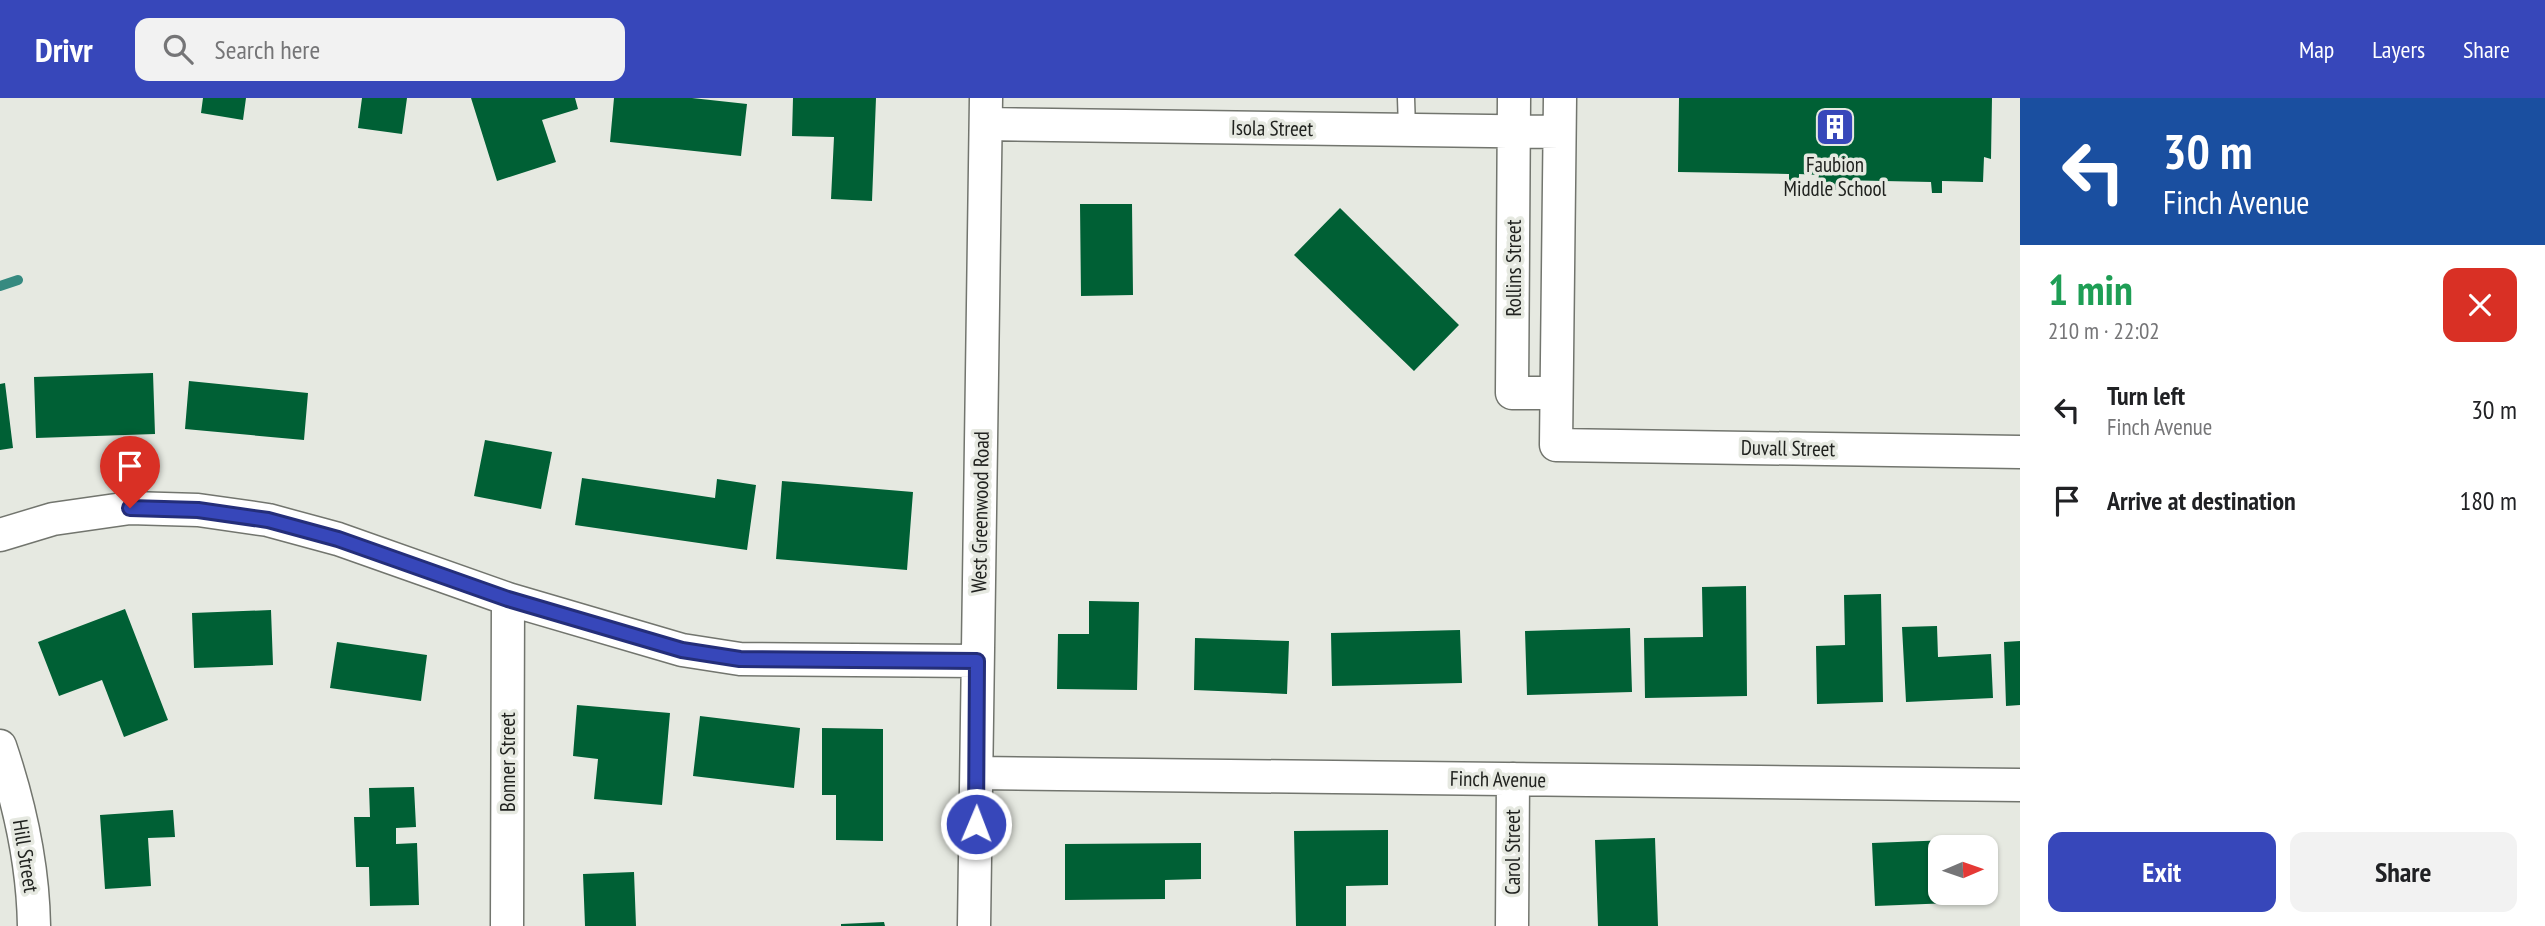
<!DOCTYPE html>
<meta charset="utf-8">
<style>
body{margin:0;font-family:"PT Sans Narrow",sans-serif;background:#f2f2f2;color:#202124;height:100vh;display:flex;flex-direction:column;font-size:26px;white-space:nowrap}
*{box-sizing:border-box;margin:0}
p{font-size:23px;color:#757577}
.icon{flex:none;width:38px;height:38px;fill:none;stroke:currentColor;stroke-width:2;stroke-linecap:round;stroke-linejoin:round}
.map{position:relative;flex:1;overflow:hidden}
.details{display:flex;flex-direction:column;background:#fff;width:525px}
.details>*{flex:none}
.hud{background:#1a4fa0;color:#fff;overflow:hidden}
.needle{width:46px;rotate:88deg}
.buttons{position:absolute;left:1928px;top:737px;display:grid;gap:14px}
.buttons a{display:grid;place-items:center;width:70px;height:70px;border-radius:14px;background:#fff;box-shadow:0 2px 5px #0004;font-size:35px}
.pin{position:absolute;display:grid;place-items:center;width:60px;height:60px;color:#fff;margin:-72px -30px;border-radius:50% 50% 50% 0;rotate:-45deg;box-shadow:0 0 7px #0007}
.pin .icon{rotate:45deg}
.me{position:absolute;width:77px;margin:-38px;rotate:1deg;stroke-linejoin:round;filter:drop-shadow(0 0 5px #0008)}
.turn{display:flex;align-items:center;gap:24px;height:147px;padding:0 28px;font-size:32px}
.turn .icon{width:91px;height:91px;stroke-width:2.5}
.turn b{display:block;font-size:49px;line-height:60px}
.round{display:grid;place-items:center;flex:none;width:74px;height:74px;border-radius:14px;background:#f2f2f2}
.head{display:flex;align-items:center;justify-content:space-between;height:119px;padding:0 28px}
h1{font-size:42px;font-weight:600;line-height:52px;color:#1e9e55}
.button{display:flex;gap:14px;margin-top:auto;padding:14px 28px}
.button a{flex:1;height:80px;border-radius:14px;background:#3747ba;color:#fff;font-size:28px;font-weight:600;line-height:80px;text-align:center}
.button a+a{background:#f2f2f2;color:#202124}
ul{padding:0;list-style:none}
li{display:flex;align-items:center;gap:21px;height:91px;padding:0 28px}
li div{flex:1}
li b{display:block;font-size:26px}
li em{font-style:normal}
header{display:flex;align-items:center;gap:42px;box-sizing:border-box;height:98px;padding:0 35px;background:#3747ba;color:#fff}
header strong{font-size:33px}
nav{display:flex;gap:38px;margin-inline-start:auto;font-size:24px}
.search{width:490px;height:63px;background:#f2f2f2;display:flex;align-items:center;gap:18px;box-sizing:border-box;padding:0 24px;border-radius:14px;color:#757577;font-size:26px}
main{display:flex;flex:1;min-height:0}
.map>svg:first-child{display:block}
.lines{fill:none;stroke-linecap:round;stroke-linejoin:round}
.stream{stroke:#368a80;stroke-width:10}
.building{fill:#006035}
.service-casing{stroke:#72756e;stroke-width:19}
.minor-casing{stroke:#72756e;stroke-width:35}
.service{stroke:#fff;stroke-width:16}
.minor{stroke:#fff;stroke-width:32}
.route-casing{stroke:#242e79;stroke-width:18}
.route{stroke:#3747ba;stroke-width:12}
.labels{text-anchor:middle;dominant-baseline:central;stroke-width:7;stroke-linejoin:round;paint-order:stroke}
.street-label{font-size:21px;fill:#20221f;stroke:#e6e9e1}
.poi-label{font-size:21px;fill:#20221f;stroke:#e6e9e1}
</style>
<header>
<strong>Drivr</strong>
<div class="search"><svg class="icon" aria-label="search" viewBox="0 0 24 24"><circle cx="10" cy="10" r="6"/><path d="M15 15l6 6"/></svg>Search here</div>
<nav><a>Map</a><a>Layers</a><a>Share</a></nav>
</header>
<main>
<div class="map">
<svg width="2020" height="828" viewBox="0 0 2020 828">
<rect width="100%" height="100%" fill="#e6e9e1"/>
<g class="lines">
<path class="stream" d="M 0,188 L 18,182"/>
</g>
<path class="building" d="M 203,0 L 246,0 L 243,22 L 201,15 Z
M 362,0 L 407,0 L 402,36 L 358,30 Z
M 471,0 L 575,0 L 578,11 L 542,22 L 556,64 L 497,83 Z
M 614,0 L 692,0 L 747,6 L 741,58 L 610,44 Z
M 793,0 L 876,0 L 872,103 L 831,101 L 834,39 L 792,38 Z
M 1679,0 L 1992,0 L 1991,61 L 1984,59 L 1983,84 L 1942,83 L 1942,95 L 1932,95 L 1931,84 L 1837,82 L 1836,92 L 1824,91 L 1825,82 L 1818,82 L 1819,77 L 1799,76 L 1799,88 L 1789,88 L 1789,76 L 1678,74 Z
M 1080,106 L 1132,106 L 1133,197 L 1081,198 Z
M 1340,110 L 1459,227 L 1414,273 L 1294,157 Z
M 153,275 L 155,336 L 36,340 L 34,279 Z
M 189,283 L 308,295 L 304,342 L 185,331 Z
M 5,285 L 13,350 L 0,352 L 0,286 Z
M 485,342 L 552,354 L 541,411 L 474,398 Z
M 582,380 L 715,400 L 717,381 L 756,387 L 747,452 L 575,427 Z
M 782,383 L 913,394 L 907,472 L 776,461 Z
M 1746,488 L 1747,598 L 1645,600 L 1644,540 L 1703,539 L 1702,489 Z
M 1881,496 L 1883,604 L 1817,606 L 1816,548 L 1845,547 L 1844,497 Z
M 1089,503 L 1139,504 L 1137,592 L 1057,591 L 1058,536 L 1089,536 Z
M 125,511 L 168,622 L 124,639 L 102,582 L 59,598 L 38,544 Z
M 271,512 L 273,567 L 194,570 L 192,515 Z
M 1937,528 L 1938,559 L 1991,556 L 1993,600 L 1906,604 L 1902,529 Z
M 1630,530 L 1632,594 L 1527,597 L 1525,533 Z
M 1460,532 L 1462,585 L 1332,588 L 1331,535 Z
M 1195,540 L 1289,543 L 1287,596 L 1194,592 Z
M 2020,543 L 2020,607 L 2006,608 L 2004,544 Z
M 337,544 L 427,557 L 421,603 L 330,590 Z
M 577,607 L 670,615 L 662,707 L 594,701 L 598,661 L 573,658 Z
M 700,618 L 800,630 L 794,690 L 693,678 Z
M 822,630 L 883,631 L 883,743 L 836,742 L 836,697 L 822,697 Z
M 414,689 L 416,729 L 396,730 L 396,746 L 417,745 L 419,807 L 370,808 L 369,769 L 356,769 L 354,719 L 370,719 L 369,690 Z
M 173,712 L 175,739 L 148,740 L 151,788 L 105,791 L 100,717 Z
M 1388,732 L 1388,787 L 1346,788 L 1346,828 L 1296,828 L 1294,733 Z
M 1655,740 L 1658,828 L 1598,828 L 1595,742 Z
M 1949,742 L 1949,749 L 1941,749 L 1941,794 L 1951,794 L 1951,805 L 1875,808 L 1872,745 Z
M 1201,745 L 1201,781 L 1165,782 L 1165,801 L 1065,802 L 1065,746 Z
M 634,774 L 636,828 L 585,828 L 583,776 Z
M 884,824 L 885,828 L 841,828 L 841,826 Z"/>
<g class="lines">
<g class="service-casing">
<path id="service" d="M 1406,0 L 1407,31"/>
</g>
<g class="minor-casing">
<path id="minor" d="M 1514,0 L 1512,295 L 1556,295
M 1560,0 L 1556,347 L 2020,354
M 986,26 L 1559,34
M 0,437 L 53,421 L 130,410 L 198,412 L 268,422 L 338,441 L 508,501 L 682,552 L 740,561 L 977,563
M 0,648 C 20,707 33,766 34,828
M 977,675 L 2020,687
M 507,828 L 508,501
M 974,828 L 986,0
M 1512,828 L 1513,681"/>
</g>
<use href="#service" class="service"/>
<use href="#minor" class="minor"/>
</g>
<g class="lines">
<g class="route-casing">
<path id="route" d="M 130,410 L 198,412 L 268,422 L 338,441 L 508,501 L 682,552 L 740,561 L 977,563 L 976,726"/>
</g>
<use href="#route" class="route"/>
</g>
<defs>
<g id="building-square" transform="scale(2.0125)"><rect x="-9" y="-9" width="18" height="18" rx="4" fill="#3747ba" stroke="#e6e9e1"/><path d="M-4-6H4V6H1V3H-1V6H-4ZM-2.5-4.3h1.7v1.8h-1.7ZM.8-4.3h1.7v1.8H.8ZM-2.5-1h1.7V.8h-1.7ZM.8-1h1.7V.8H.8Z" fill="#fff"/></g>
</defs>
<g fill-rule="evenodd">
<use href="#building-square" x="1835" y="29"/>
</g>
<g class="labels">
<g class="street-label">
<text transform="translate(1272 30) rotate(1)">Isola Street</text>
<text transform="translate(1513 170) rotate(-90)">Rollins Street</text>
<text transform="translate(1788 350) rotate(1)">Duvall Street</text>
<text transform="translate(980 414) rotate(-89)">West Greenwood Road</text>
<text transform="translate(507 664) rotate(-90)">Bonner Street</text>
<text transform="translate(1498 681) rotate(1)">Finch Avenue</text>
<text transform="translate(1512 754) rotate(-90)">Carol Street</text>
<text transform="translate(26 758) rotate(81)">Hill Street</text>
</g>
<g class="poi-label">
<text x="1835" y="66">Faubion<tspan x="1835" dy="24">Middle School</tspan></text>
</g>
</g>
</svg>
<div class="buttons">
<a><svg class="needle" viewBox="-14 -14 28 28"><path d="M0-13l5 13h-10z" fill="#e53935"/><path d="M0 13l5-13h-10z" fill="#757577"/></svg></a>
</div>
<div class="pin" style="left:130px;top:410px;background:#d93025"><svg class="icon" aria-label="arrive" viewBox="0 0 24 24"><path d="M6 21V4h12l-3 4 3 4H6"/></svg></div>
<svg class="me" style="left:976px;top:726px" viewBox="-20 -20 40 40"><circle r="17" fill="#3747ba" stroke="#fff" stroke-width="3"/><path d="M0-11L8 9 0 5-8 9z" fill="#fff"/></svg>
</div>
<section class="details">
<div class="hud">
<div class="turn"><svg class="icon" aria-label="left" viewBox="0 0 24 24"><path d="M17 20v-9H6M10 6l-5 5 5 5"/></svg><div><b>30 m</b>Finch Avenue</div></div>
</div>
<div class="head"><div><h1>1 min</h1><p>210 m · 22:02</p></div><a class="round" style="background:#d93025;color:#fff"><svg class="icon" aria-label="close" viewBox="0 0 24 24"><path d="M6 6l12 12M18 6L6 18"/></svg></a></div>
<ul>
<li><svg class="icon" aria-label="left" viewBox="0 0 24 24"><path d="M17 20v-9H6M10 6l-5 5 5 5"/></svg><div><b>Turn left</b><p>Finch Avenue</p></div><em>30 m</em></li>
<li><svg class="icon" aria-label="arrive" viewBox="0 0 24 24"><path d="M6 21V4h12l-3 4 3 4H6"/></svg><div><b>Arrive at destination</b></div><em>180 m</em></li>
</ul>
<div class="button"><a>Exit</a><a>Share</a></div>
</section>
</main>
